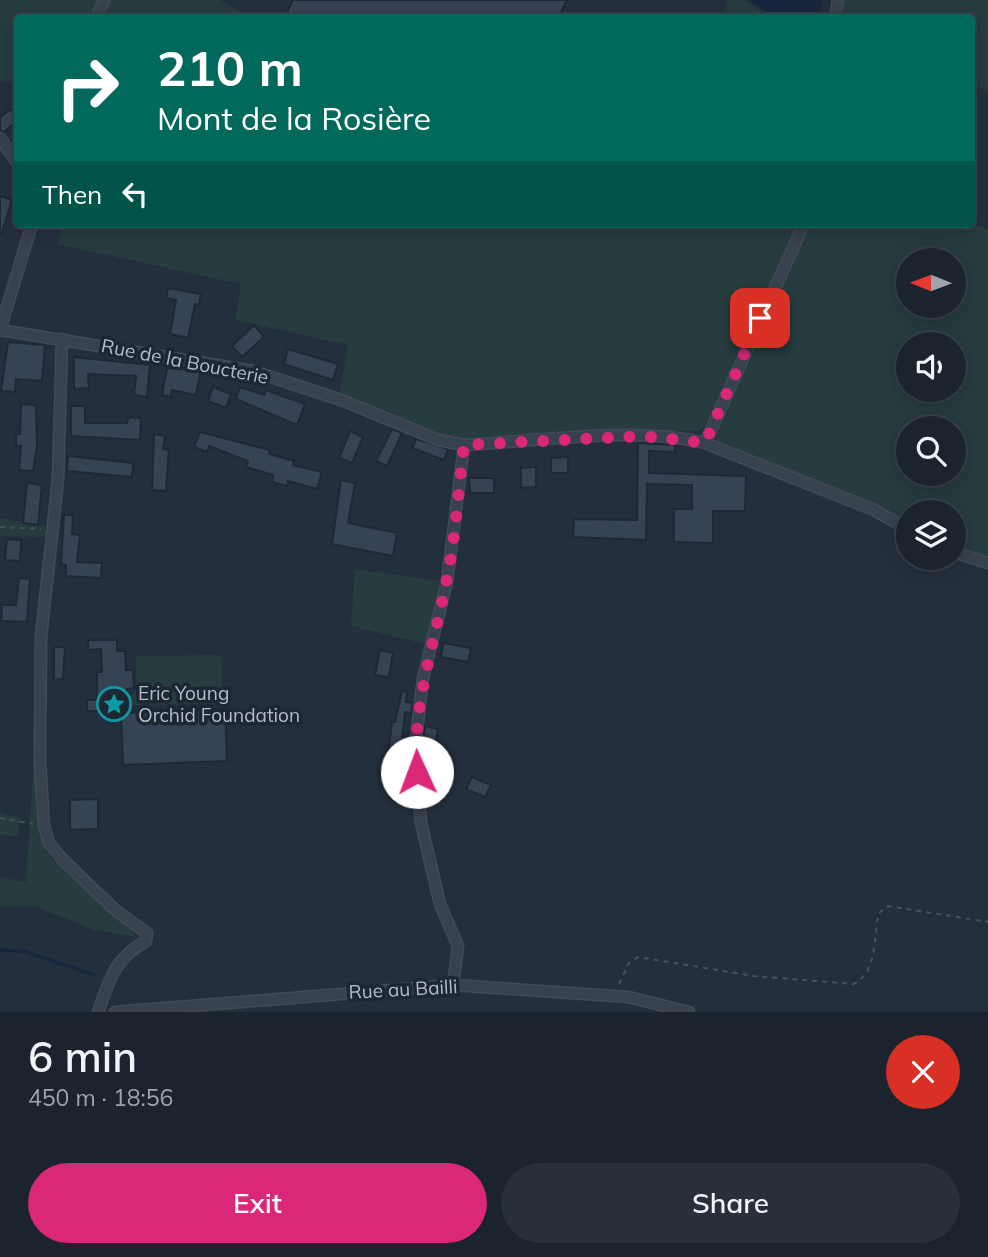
<!DOCTYPE html>
<meta charset="utf-8">
<style>
body{margin:0;font-family:Mulish,sans-serif;background:#282f3a;color:#f1f3f6;height:100vh;display:flex;flex-direction:column;font-size:26px;white-space:nowrap}
*{box-sizing:border-box;margin:0}
p{font-size:23px;color:#a0a4aa}
.icon{flex:none;width:38px;height:38px;fill:none;stroke:currentColor;stroke-width:2;stroke-linecap:round;stroke-linejoin:round}
.map{position:relative;height:1012px;overflow:hidden}
.drawer{display:flex;flex-direction:column;background:#1b232e;flex:1}
.drawer>*{flex:none}
.guide{position:absolute;left:14px;top:14px;width:961px;height:214px;border-radius:7px;box-shadow:0 4px 18px #0003,0 0 0 2px #39404a;background:#00695c;color:#fff;overflow:hidden}
.needle{width:46px;rotate:271deg}
.buttons{position:absolute;left:896px;top:248px;display:grid;gap:14px}
.buttons a{display:grid;place-items:center;width:70px;height:70px;border-radius:50%;background:#1b232e;box-shadow:0 4px 18px #0003,0 0 0 2px #39404a;font-size:35px}
.pin{position:absolute;display:grid;place-items:center;width:60px;height:60px;color:#fff;margin:-30px;border-radius:14px;box-shadow:0 4px 10px #0006}
.me{position:absolute;width:77px;margin:-38px;rotate:358deg;stroke-linejoin:round;filter:drop-shadow(0 0 5px #0008)}
.turn{display:flex;align-items:center;gap:24px;height:147px;padding:0 28px;font-size:32px}
.turn .icon{width:91px;height:91px;stroke-width:2.5}
.turn b{display:block;font-size:49px;line-height:60px}
.then{display:flex;align-items:center;height:66px;padding:0 28px;background:#0003;gap:14px;font-size:26px}
.round{display:grid;place-items:center;flex:none;width:74px;height:74px;border-radius:37px;background:#282f3a}
.head{display:flex;align-items:center;justify-content:space-between;height:119px;padding:0 28px}
h1{font-size:42px;font-weight:600;line-height:52px}
.primary-button{display:flex;gap:14px;margin-top:auto;padding:14px 28px}
.primary-button a{flex:1;height:80px;border-radius:42px;background:#db2777;color:#fff;font-size:28px;font-weight:600;line-height:80px;text-align:center}
.primary-button a+a{background:#282f3a;color:#f1f3f6}
.map>svg:first-child{display:block}
.green{fill:#263c3f;fill-rule:evenodd}
.water{fill:#17263c}
.lines{fill:none;stroke-linecap:round;stroke-linejoin:round}
.stream{stroke:#17263c;stroke-width:3.5}
.building{fill:#364354;stroke:#1f2835;stroke-width:2}
.minor-casing{stroke:#414a57;stroke-width:13}
.path{stroke:#3f5557;stroke-width:2;stroke-dasharray:5 5;stroke-linecap:butt}
.minor{stroke:#38414e;stroke-width:10}
.route{stroke:#db2777;stroke-width:12;stroke-dasharray:0 21.6}
.labels{text-anchor:middle;dominant-baseline:central;stroke-width:7;stroke-linejoin:round;paint-order:stroke}
.street-label{font-size:19px;fill:#b4bcc9;stroke:#1d2633}
.poi-label{font-size:19px;fill:#b4bcc9;stroke:#1d2633;text-anchor:start}
</style>
<div class="map">
<svg width="988" height="1012" viewBox="0 0 988 1012">
<rect width="100%" height="100%" fill="#242f3e"/>
<path class="green" d="M 0,0 L 100,0 L 91,17 L 18,18 L 17,84 L 0,80 Z
M 109,0 L 220,0 L 251,17 L 100,18 Z
M 727,0 L 744,0 L 771,17 L 723,17 Z
M 844,0 L 988,0 L 988,92 L 971,83 L 971,18 L 848,18 L 840,13 Z
M 971,223 L 988,229 L 988,558 L 954,547 L 954,513 L 908,513 L 908,522 L 881,507 L 718,443 L 714,434 L 810,224 ZM 908,261 L 954,261 L 954,306 L 908,306 ZM 908,345 L 954,345 L 954,390 L 908,390 ZM 908,429 L 954,429 L 954,474 L 908,474 Z
M 63,224 L 799,224 L 706,425 L 699,431 L 627,431 L 489,440 L 457,438 L 428,432 L 339,395 L 348,345 L 235,320 L 241,284 L 57,244 Z
M 0,518 L 46,526 L 45,537 L 0,536 Z
M 355,569 L 440,581 L 426,644 L 351,626 Z
M 218,655 L 222,658 L 222,704 L 132,705 L 132,693 L 136,692 L 136,656 Z
M 34,758 C 37,776 42,844 49,855 C 66,880 128,914 136,937 L 94,930 L 35,906 L 0,907 L 0,877 L 26,882 Z
M 0,812 L 20,818 L 18,836 L 0,835 Z"/>
<path class="water" d="M 748,0 L 823,0 L 817,17 L 775,17 Z"/>
<g class="lines">
<path class="stream" d="M 0,950 L 23,951 L 94,975"/>
</g>
<path class="building" d="M 293,0 L 567,0 L 558,18 L 284,18 Z
M 11,109 L 18,120 L 4,132 L 0,131 L 0,117 Z
M 0,196 L 12,200 L 2,233 L 0,233 Z
M 168,288 L 201,294 L 199,305 L 195,304 L 188,338 L 170,334 L 176,300 L 166,298 Z
M 254,325 L 264,337 L 242,357 L 232,346 Z
M 8,342 L 45,345 L 42,381 L 16,379 L 15,392 L 1,391 Z
M 288,349 L 338,364 L 333,380 L 284,364 Z
M 74,357 L 150,365 L 147,397 L 134,395 L 136,376 L 88,374 L 89,388 L 74,389 Z
M 167,368 L 201,370 L 196,395 L 172,390 L 171,397 L 162,395 Z
M 213,387 L 231,394 L 226,408 L 208,401 Z
M 240,387 L 264,395 L 266,390 L 305,404 L 297,425 L 236,399 Z
M 21,404 L 36,405 L 37,446 L 33,471 L 19,470 L 21,446 L 16,446 L 16,434 L 20,434 Z
M 71,406 L 85,406 L 85,423 L 127,423 L 128,417 L 141,418 L 140,440 L 71,436 Z
M 392,429 L 402,433 L 387,466 L 376,461 Z
M 350,431 L 363,437 L 352,463 L 339,458 Z
M 200,432 L 270,450 L 269,454 L 294,461 L 293,465 L 322,472 L 317,489 L 288,481 L 287,486 L 272,482 L 273,475 L 246,467 L 248,461 L 209,446 L 207,452 L 194,447 Z
M 154,434 L 165,436 L 163,449 L 169,450 L 166,491 L 152,490 Z
M 416,439 L 448,449 L 444,460 L 412,448 Z
M 638,443 L 675,445 L 675,452 L 649,451 L 649,473 L 746,476 L 745,511 L 713,511 L 713,543 L 674,542 L 674,509 L 692,509 L 692,485 L 647,484 L 646,540 L 573,537 L 574,519 L 637,520 Z
M 68,456 L 133,463 L 132,477 L 67,471 Z
M 568,457 L 568,473 L 551,473 L 551,458 Z
M 536,467 L 536,487 L 521,488 L 521,468 Z
M 469,478 L 494,478 L 494,493 L 470,493 Z
M 341,480 L 355,483 L 348,523 L 397,533 L 393,556 L 332,544 Z
M 27,483 L 42,485 L 38,525 L 23,523 Z
M 64,515 L 73,515 L 72,534 L 80,535 L 77,562 L 102,563 L 101,578 L 66,576 L 66,565 L 61,564 Z
M 7,539 L 21,540 L 20,561 L 5,560 Z
M 19,578 L 30,579 L 27,622 L 1,621 L 2,605 L 16,605 Z
M 88,640 L 117,640 L 117,651 L 125,651 L 126,670 L 133,670 L 134,688 L 127,689 L 127,711 L 87,711 L 87,700 L 97,700 L 97,672 L 102,672 L 101,649 L 88,650 Z
M 443,643 L 471,648 L 468,662 L 441,657 Z
M 54,647 L 65,647 L 63,679 L 54,680 Z
M 380,650 L 393,653 L 389,677 L 375,675 Z
M 402,691 L 407,692 L 406,702 L 413,703 L 411,713 L 405,712 L 401,750 L 389,748 L 392,722 L 395,722 Z
M 225,709 L 227,761 L 123,765 L 121,713 Z
M 425,726 L 438,729 L 435,745 L 423,743 Z
M 472,777 L 491,785 L 485,797 L 466,789 Z
M 98,799 L 98,829 L 70,830 L 70,800 Z"/>
<g class="lines">
<g class="minor-casing">
<path id="minor" d="M 96,18 L 104,0
M 835,18 L 838,0
M 0,138 L 18,164
M 0,330 L 253,371 L 344,401 L 438,440 L 464,445 C 538,441 634,426 705,443 L 874,510 L 908,529
M 0,330 L 32,224
M 62,339 L 58,479 L 41,637 L 40,761 L 44,826 L 49,843 L 62,859 L 115,910 L 147,933 L 146,941 C 114,959 110,979 98,1012
M 705,443 L 804,224
M 954,552 L 988,563
M 453,985 L 458,946 L 440,904 L 421,823 L 415,747 L 423,678 L 447,582 L 464,445
M 115,1012 L 453,985 L 629,997 L 689,1012"/>
</g>
<path class="path" d="M 0,527 L 41,529
M 0,818 L 33,824
M 619,984 L 629,963 L 638,957 L 754,976 L 853,984 C 878,973 873,937 879,913 L 888,906 L 988,922"/>
<use href="#minor" class="minor"/>
</g>
<g class="lines">
<path class="route" d="M 417,772 C 412,707 434,646 446,583 C 456,538 458,491 464,445 L 643,436 L 705,443 L 760,318"/>
</g>
<defs>
<g id="sight-ring" transform="scale(1.75)"><circle r="9.5" fill="#1d2633" stroke="#0f9aa8" stroke-width="1.5"/><path d="M0-6L1.8-2.2L6-1.7L2.9 1.2L3.7 5.4L0 3.3L-3.7 5.4L-2.9 1.2L-6-1.7L-1.8-2.2Z" fill="#0f9aa8"/></g>
</defs>
<g fill-rule="evenodd">
<use href="#sight-ring" x="114" y="704"/>
</g>
<g class="labels">
<g class="street-label">
<text transform="translate(185 361) rotate(11)">Rue de la Boucterie</text>
<text transform="translate(403 989) rotate(-3)">Rue au Bailli</text>
</g>
<g class="poi-label">
<text x="138" y="693">Eric Young<tspan x="138" dy="22">Orchid Foundation</tspan></text>
</g>
</g>
</svg>
<div class="buttons">
<a><svg class="needle" viewBox="-14 -14 28 28"><path d="M0-13l5 13h-10z" fill="#e53935"/><path d="M0 13l5-13h-10z" fill="#a0a4aa"/></svg></a>
<a><svg class="icon" aria-label="sound" viewBox="0 0 24 24"><path d="M4 9h4l5-4v14l-5-4H4zM17 9q2 3 0 6"/></svg></a>
<a><svg class="icon" aria-label="search" viewBox="0 0 24 24"><circle cx="10" cy="10" r="6"/><path d="M15 15l6 6"/></svg></a>
<a><svg class="icon" aria-label="layers" viewBox="0 0 24 24"><path d="M12 4l9 5-9 5-9-5zM3 14l9 5 9-5"/></svg></a>
</div>
<div class="pin" style="left:760px;top:318px;background:#d93025"><svg class="icon" aria-label="arrive" viewBox="0 0 24 24"><path d="M6 21V4h12l-3 4 3 4H6"/></svg></div>
<svg class="me" style="left:417px;top:772px" viewBox="-20 -20 40 40"><circle r="19" fill="#fff"/><path d="M0-13L10 11 0 6-10 11z" fill="#db2777"/></svg>
<div class="guide">
<div class="turn"><svg class="icon" aria-label="right" viewBox="0 0 24 24"><path d="M7 20v-9h11M14 6l5 5-5 5"/></svg><div><b>210 m</b>Mont de la Rosière</div></div>
<div class="then">Then<svg class="icon" aria-label="left" viewBox="0 0 24 24"><path d="M17 20v-9H6M10 6l-5 5 5 5"/></svg></div>
</div>
</div>
<section class="drawer">
<div class="head"><div><h1>6 min</h1><p>450 m · 18:56</p></div><a class="round" style="background:#d93025;color:#fff"><svg class="icon" aria-label="close" viewBox="0 0 24 24"><path d="M6 6l12 12M18 6L6 18"/></svg></a></div>
<div class="primary-button"><a>Exit</a><a>Share</a></div>
</section>
